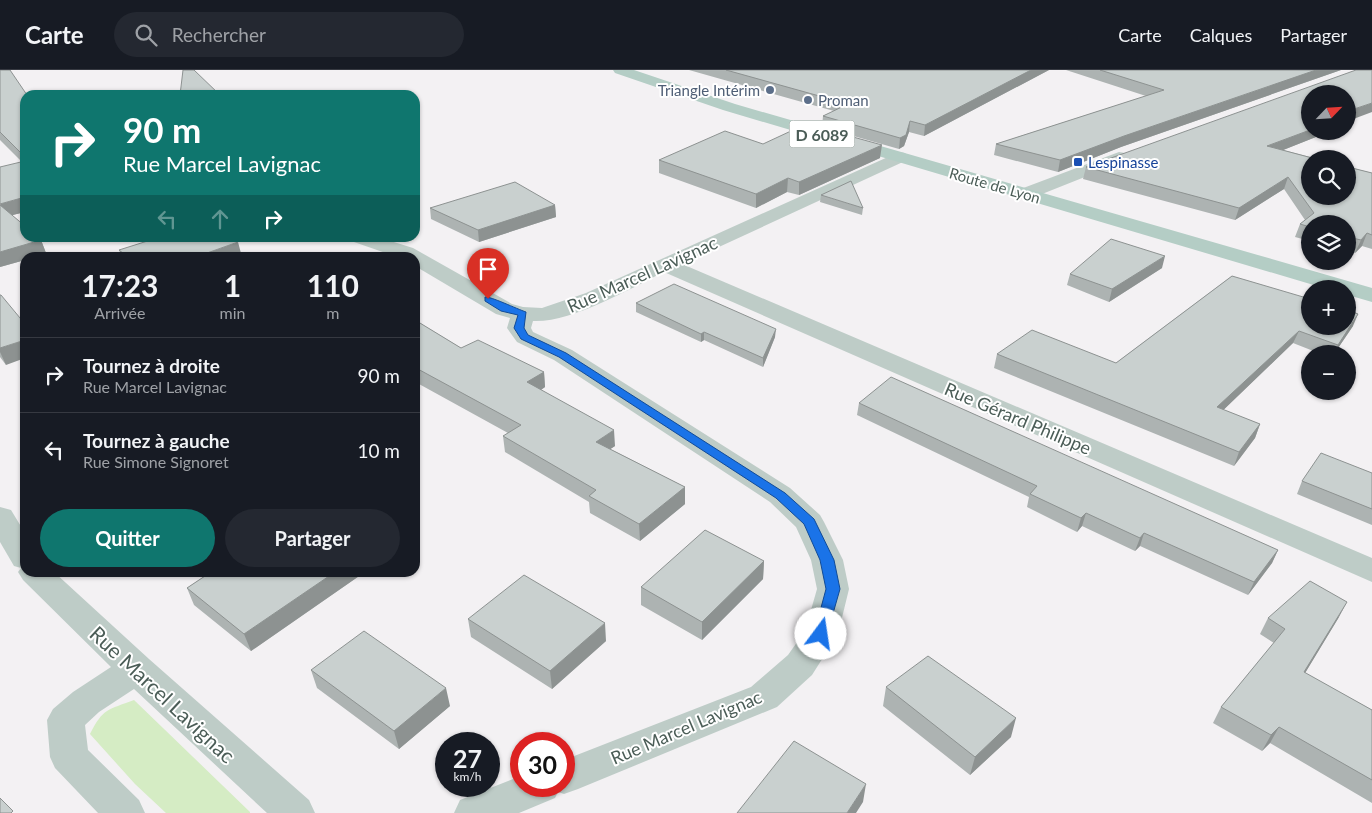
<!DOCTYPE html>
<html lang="fr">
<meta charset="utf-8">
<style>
body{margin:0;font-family:Lato,sans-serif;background:#242831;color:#f1f3f6;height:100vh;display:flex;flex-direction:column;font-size:19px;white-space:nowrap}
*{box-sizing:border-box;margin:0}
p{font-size:16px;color:#9ea1a6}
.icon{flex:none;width:28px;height:28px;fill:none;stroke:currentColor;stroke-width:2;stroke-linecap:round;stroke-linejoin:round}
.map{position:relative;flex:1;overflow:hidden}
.sheet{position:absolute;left:20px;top:182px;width:400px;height:325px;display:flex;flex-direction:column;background:#171b24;border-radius:15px;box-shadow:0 1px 4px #0004}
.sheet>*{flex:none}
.hud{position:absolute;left:20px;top:20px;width:400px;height:152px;border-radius:15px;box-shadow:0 1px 4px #0004;background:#0f766e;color:#fff;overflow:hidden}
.needle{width:32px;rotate:65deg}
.controls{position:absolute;left:1301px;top:15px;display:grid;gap:10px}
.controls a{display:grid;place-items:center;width:55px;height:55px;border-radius:50%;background:#171b24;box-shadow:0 1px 4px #0004;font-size:25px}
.speed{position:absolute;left:435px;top:662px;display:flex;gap:10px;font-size:25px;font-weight:700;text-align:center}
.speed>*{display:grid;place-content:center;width:65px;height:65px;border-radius:50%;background:#171b24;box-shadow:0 1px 4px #0004;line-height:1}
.speed small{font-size:12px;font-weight:400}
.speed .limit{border:8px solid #d22;background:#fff;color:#111}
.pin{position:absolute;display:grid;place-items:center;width:42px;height:42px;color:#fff;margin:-51px -21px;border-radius:50% 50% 50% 0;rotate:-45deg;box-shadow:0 0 5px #0007}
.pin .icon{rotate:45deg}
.me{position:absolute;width:55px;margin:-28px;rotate:14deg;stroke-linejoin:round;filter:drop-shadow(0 0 4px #0008)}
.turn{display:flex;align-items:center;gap:18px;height:105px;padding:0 20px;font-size:22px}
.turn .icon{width:65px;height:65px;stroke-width:2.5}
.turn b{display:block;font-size:35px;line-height:42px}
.lanes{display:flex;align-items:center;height:48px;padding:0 20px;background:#0003;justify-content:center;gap:25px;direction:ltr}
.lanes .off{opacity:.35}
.eta{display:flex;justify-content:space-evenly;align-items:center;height:85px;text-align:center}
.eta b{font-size:30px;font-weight:700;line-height:35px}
.primary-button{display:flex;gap:10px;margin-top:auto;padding:10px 20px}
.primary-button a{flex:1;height:58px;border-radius:30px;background:#0f766e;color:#fff;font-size:20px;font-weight:700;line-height:58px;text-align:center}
.primary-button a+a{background:#242831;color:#f1f3f6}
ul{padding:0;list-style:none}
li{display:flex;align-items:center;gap:15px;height:75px;padding:0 20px;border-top:1px solid #363941}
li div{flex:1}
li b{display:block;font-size:19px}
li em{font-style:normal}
header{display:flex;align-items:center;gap:30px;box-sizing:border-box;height:70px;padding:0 25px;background:#171b24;border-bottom:1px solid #363941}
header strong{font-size:24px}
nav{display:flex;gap:28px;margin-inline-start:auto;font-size:18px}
.search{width:350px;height:45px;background:#242831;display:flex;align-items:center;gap:12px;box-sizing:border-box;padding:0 18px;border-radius:28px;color:#9ea1a6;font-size:19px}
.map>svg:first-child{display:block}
.green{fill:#d5ecc4}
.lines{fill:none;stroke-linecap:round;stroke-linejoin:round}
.street{fill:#beccc7;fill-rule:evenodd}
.primary{fill:#b4cdc5;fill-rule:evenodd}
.wall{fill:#adb3b2}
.shaded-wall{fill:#8d9291}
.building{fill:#c9d0cf;stroke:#8d9291}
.route{fill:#1a73e8;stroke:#114b97}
.service-dot{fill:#5c6f8a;stroke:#fff;stroke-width:2}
.transit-dot{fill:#1a4fb4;stroke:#fff;stroke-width:2}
.labels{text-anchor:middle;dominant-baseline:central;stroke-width:4;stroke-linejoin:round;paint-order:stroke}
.far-service-label{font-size:15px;fill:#4e5e75;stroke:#fff;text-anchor:end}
.far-transit-label{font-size:15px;fill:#164399;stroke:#fff;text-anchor:start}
.far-street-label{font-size:15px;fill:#4b5d57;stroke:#fff}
.shield{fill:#fff;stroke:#818e89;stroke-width:1}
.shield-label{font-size:16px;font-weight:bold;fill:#4b5d57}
.street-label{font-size:18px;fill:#4b5d57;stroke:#fff}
.near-street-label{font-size:21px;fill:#4b5d57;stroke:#fff}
</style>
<header>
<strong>Carte</strong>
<div class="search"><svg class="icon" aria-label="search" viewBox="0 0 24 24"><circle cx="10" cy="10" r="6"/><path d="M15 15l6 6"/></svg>Rechercher</div>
<nav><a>Carte</a><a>Calques</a><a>Partager</a></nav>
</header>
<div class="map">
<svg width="1372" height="743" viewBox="0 0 1372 743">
<rect width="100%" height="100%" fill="#f3f1f3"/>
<path class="green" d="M 134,630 L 250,742 L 250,743 L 166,743 L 135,714 L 90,664 C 103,638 108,640 134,630 Z"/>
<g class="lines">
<path class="street" d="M 899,82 L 905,83 L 908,87 L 905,91 L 682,194 L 1372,488 L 1372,512 L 664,202 C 629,219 571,253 533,251 L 531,258 L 533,262 L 572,280 L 790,418 L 820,445 L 824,452 L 843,490 L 849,519 L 838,564 L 812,605 L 777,637 L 578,719 L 564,724 L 558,722 L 555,728 L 519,743 L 454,743 L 460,730 L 521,706 L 521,716 L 564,716 L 564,690 L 751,617 L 788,585 L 805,561 L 817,519 L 811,490 L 796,457 L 770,432 L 554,290 L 517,272 L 507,258 L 510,248 L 496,244 L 415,196 L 415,188 L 400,188 L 354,172 L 351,168 L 381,168 L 413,178 L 512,234 L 523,237 L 542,238 L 586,223 Z
M 1119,82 L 1125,83 L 1128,87 L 1125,91 L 1032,128 L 1018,128 L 1016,124 L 1018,120 Z
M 0,437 L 11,440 L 25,463 L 25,502 L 54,502 L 149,589 L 309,730 L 315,743 L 267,743 L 134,619 L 99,642 L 85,655 L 88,680 L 139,730 L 145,743 L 98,743 L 55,698 L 50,687 L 47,650 L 53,639 L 73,622 L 111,597 L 23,510 L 18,502 L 21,498 L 14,496 L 0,472 Z"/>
<path class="primary" d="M 613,0 L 634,0 L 735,34 L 1372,218 L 1372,232 L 1348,225 L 1348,219 L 1327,219 L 723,40 L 615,3 Z"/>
</g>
<path class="wall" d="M 0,0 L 25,25 L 25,142 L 12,145 L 41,170 L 46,183 L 32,188 L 25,188 L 25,190 L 0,197 L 22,92 L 0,70 Z
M 689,0 L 1049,0 L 924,66 L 909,62 L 904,76 L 899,79 L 822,57 L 823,46 L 834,41 Z
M 1066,0 L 1341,0 L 1121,77 L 1058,102 L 994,85 L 996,74 L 1146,26 Z
M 1348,24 L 1331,61 L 1283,80 L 1372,103 L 1372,179 L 1362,176 L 1355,183 L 1348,181 L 1348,154 L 1310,154 L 1310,171 L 1295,167 L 1300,154 L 1305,150 L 1284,119 L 1235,150 L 1083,109 L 1086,97 Z
M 880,88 L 799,125 L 787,122 L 756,138 L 659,103 L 659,90 Z
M 821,125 L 863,138 L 862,145 L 820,132 Z
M 555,135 L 556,147 L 479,172 L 431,149 L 430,138 Z
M 119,180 L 242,187 L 240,188 L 122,188 Z
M 1162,198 L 1109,232 L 1067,215 L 1070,204 Z
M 1232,206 L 1353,256 L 1334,284 L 1321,284 L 1293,273 L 1223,340 L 1260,354 L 1255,368 L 1234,396 L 994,298 L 997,284 L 1116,293 Z
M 0,225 L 6,295 L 0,287 Z
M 636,233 L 775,267 L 763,297 L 704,270 L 701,272 L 636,242 Z
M 415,250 L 461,278 L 544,302 L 545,317 L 541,320 L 615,376 L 610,379 L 685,417 L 685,434 L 640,471 L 590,443 L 589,432 L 505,382 L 503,366 L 508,363 L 419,314 L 415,316 Z
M 859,333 L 1278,480 L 1272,493 L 1248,525 L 1140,476 L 1135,481 L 1082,456 L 1077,462 L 1027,437 L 1029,427 L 857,345 Z
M 1372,403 L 1372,455 L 1297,424 L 1302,411 Z
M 764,491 L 763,509 L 702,570 L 641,535 L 641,517 Z
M 211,502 L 362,502 L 362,504 L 251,581 L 194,535 L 187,518 Z
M 1339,547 L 1305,603 L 1372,640 L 1372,733 L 1270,673 L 1262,681 L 1213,653 L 1221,637 L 1274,573 L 1260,564 L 1268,548 Z
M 468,549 L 606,571 L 552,619 L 471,567 Z
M 311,600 L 450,636 L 399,679 L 317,618 Z
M 886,617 L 1011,667 L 970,705 L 883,636 Z"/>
<path class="shaded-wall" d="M 1031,0 L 1049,0 L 924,66 L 925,55 Z
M 1316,0 L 1341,0 L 1121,77 L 1058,102 L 1060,90 L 1124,66 Z
M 1372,33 L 1372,42 L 1348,51 L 1348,41 Z
M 910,51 L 909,62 L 904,76 L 899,79 L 900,68 Z
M 1310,60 L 1310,61 L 1331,61 L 1263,88 L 1267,76 Z
M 882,75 L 880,88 L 799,125 L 799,112 Z
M 25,81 L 25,94 L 20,82 Z
M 1288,107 L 1284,119 L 1235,150 L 1239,138 Z
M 788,108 L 787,122 L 756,138 L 756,124 Z
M 25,127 L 25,142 L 5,147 L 0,134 Z
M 555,135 L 556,147 L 479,172 L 478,160 Z
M 1367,163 L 1362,176 L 1355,183 L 1361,170 Z
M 41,170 L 46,183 L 32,188 L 25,188 L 25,190 L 0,197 L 0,182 Z
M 238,172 L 242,187 L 240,188 L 193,188 Z
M 1165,186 L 1162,198 L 1109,232 L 1112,219 Z
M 1358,244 L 1353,256 L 1334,284 L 1338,275 Z
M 776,259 L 775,267 L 763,297 L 763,288 Z
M 1299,261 L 1293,273 L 1212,351 L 1217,337 Z
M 704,262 L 704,270 L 701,272 L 701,264 Z
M 25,270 L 25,288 L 6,295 L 0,282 L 0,278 Z
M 416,298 L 419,314 L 415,316 L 415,299 Z
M 544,302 L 545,317 L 529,328 L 527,312 Z
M 1260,354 L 1255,368 L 1234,396 L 1239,382 Z
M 614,360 L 615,376 L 597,388 L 596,372 Z
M 685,417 L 685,434 L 640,471 L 639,454 Z
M 1086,443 L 1082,456 L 1077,462 L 1081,448 Z
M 1144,463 L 1140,476 L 1135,481 L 1140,468 Z
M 1278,480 L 1272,493 L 1248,525 L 1254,512 Z
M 764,491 L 763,509 L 702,570 L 702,552 Z
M 335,502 L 362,502 L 362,504 L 251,581 L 244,564 Z
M 1347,532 L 1339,547 L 1296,618 L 1304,602 Z
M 605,553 L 606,571 L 552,619 L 550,601 Z
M 446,618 L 450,636 L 399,679 L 394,661 Z
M 1016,648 L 1011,667 L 970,705 L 975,687 Z
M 1279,657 L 1270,673 L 1262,681 L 1271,665 Z
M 866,714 L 863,732 L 856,743 L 847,743 Z"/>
<path class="building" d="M 0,0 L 10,0 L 27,25 L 25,25 L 25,81 L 20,82 L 0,62 Z
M 183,0 L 194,0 L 220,25 L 180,25 Z
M 726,0 L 1031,0 L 925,55 L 910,51 L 906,65 L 900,68 L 823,46 L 848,34 Z
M 1100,0 L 1316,0 L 1124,66 L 1060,90 L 996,74 L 1164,20 Z
M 1356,0 L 1372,0 L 1372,33 L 1348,41 L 1348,24 L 1310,24 L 1310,60 L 1267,76 L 1316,89 L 1310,89 L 1310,126 L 1348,126 L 1348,97 L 1372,103 L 1372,165 L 1367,163 L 1361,170 L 1348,167 L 1348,154 L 1310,154 L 1310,157 L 1300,154 L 1314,143 L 1288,107 L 1239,138 L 1086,97 Z
M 806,54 L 882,75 L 799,112 L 788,108 L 756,124 L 659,90 L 725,61 L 763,74 Z
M 25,91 L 25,127 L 0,134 L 0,97 Z
M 851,111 L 863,138 L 821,125 Z
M 515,112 L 555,135 L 478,160 L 430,138 Z
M 0,135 L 25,156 L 25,168 L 38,168 L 41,170 L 0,182 Z
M 157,168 L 236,168 L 238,172 L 193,188 L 129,188 L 119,180 Z
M 1111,169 L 1165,186 L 1112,219 L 1070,204 Z
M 1232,206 L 1310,229 L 1310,256 L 1348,256 L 1348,240 L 1358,244 L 1338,275 L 1299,261 L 1217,337 L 1260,354 L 1239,382 L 997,284 L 1032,260 L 1116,293 Z
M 674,214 L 776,259 L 763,288 L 704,262 L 701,264 L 636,233 Z
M 0,225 L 1,225 L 25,254 L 25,270 L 0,278 Z
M 415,250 L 461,278 L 478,270 L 544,302 L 527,312 L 614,360 L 596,372 L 685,417 L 639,454 L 589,426 L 596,420 L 503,366 L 521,355 L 416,298 L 415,299 Z
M 891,307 L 1278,480 L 1254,512 L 1144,463 L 1140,468 L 1086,443 L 1081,448 L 1030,424 L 1037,416 L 859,333 Z
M 1321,383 L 1372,403 L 1372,439 L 1302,411 Z
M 705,460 L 764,491 L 702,552 L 641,517 Z
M 211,502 L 335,502 L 244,564 L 187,518 Z
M 524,505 L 605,553 L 550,601 L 468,549 Z
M 1310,511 L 1347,532 L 1304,602 L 1372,640 L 1372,710 L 1279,657 L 1271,665 L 1221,637 L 1285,559 L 1268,548 Z
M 364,561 L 446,618 L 394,661 L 311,600 Z
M 928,586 L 1016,648 L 975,687 L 886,617 Z
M 794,671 L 866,714 L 847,743 L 737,743 Z
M 0,728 L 13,741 L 11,743 L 0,743 Z"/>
<path class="route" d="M 485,227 C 490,226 517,239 526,242 L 524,258 L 528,265 L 566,283 L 785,423 L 814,449 L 834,490 L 840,519 L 826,568 L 816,568 L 814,564 L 826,519 L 820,490 L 804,454 L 776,428 L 559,287 L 521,269 L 514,258 L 518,245 L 501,241 L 485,231 Z"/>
<g class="service-dot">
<circle cx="770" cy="20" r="5"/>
<circle cx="808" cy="30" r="5"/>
</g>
<rect class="transit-dot" x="1073" y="87" width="10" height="10" rx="2.5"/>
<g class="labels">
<g class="far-service-label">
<text x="760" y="20">Triangle Intérim</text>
<text x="818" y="30" text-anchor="start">Proman</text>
</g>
<g class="far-transit-label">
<text x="1088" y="92">Lespinasse</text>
</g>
<g class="far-street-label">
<text transform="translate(995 115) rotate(16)">Route de Lyon</text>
</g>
<rect class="shield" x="789.5" y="50.5" width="65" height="27" rx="4"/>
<g class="shield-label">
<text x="822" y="64">D 6089</text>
</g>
<g class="street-label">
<text transform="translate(642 204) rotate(-24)">Rue Marcel Lavignac</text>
<text transform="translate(1018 348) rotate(23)">Rue Gérard Philippe</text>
<text transform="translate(686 657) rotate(-23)">Rue Marcel Lavignac</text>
</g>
<g class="near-street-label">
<text transform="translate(163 624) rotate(43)">Rue Marcel Lavignac</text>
</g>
</g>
</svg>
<div class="controls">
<a><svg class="needle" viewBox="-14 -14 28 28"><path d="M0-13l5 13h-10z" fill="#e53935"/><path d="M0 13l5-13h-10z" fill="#9ea1a6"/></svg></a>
<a><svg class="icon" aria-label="search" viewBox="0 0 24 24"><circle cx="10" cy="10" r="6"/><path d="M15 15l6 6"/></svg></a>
<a><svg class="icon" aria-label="layers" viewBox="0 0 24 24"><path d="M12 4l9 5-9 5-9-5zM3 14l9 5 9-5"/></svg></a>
<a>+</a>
<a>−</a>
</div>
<div class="speed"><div>27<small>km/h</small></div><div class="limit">30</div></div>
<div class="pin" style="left:488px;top:229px;background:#d93025"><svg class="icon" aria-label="arrive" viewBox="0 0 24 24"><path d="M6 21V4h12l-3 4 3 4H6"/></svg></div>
<svg class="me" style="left:821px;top:564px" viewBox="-20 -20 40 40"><circle r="19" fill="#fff"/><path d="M0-13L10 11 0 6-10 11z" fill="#1a73e8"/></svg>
<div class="hud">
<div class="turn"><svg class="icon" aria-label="right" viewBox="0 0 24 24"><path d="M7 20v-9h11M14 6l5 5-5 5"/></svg><div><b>90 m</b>Rue Marcel Lavignac</div></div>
<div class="lanes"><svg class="icon off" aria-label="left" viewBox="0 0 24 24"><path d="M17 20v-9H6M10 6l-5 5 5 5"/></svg><svg class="icon off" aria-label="ahead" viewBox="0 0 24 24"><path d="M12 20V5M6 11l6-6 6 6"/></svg><svg class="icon" aria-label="right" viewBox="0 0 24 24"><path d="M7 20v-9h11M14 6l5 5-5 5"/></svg></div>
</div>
<section class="sheet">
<div class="eta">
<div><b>17:23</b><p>Arrivée</p></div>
<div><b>1</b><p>min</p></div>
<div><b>110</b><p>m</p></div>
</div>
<ul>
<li><svg class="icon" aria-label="right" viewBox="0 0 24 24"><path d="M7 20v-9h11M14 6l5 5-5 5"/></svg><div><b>Tournez à droite</b><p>Rue Marcel Lavignac</p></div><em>90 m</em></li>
<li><svg class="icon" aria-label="left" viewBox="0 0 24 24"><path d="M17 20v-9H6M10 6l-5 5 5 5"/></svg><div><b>Tournez à gauche</b><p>Rue Simone Signoret</p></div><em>10 m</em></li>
</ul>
<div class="primary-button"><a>Quitter</a><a>Partager</a></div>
</section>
</div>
